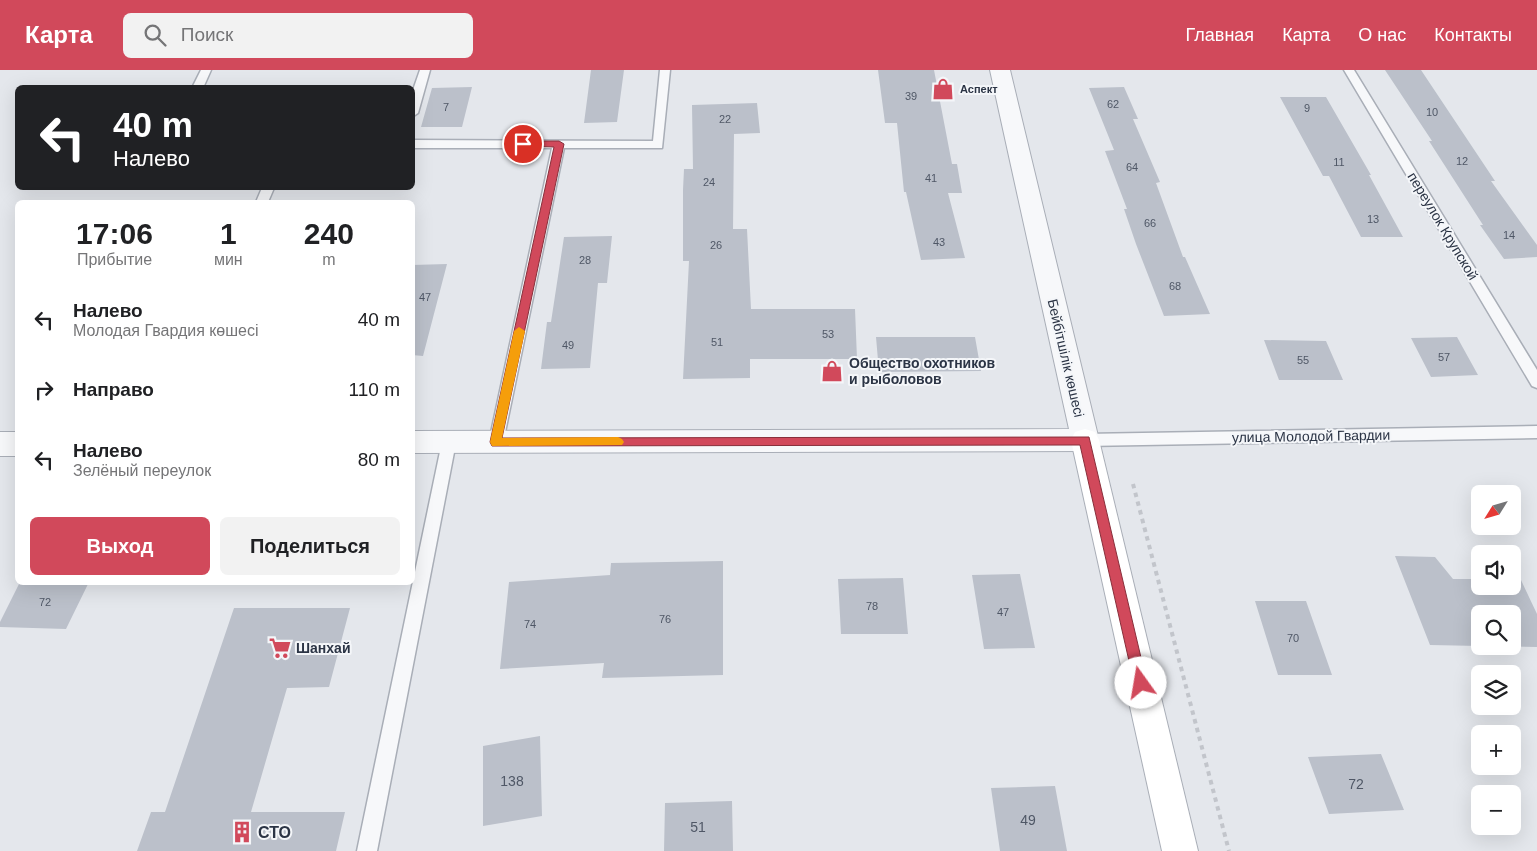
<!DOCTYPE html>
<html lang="ru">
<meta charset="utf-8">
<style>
body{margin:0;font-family:Arial,sans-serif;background:#f2f2f2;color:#202124;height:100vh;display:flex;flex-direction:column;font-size:19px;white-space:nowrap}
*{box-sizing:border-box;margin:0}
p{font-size:16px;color:#757577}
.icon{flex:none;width:28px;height:28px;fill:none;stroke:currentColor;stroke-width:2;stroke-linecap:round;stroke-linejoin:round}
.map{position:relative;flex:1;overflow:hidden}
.panel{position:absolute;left:15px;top:130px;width:400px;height:385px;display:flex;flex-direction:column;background:#fff;border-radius:8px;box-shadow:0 5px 20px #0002}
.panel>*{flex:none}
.hud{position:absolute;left:15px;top:15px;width:400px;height:105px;border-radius:8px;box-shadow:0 5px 20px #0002;background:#202124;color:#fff;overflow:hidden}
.needle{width:32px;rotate:233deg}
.controls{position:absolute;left:1471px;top:415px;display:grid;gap:10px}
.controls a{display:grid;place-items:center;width:50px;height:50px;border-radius:8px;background:#fff;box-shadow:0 5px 20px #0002;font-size:25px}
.pin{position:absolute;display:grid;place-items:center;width:42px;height:42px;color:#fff;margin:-21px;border:2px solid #fff;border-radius:50%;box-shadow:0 1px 5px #0007}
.me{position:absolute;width:55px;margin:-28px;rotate:347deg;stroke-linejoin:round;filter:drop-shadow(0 0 4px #0008)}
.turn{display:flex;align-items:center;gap:18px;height:105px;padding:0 15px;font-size:22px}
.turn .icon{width:65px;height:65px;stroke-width:2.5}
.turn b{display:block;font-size:35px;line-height:42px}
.eta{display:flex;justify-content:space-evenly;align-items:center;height:85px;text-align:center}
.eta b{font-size:30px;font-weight:800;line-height:35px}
.primary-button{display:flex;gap:10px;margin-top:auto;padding:10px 15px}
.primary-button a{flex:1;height:58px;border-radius:8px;background:#d1495b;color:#fff;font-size:20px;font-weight:800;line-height:58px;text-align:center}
.primary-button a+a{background:#f2f2f2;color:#202124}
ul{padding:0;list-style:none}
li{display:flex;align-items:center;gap:15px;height:70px;padding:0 15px}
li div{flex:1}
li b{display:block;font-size:19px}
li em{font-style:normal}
header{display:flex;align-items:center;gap:30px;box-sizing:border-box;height:70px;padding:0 25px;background:#d1495b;color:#fff}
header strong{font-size:24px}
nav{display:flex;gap:28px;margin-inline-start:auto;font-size:18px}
.search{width:350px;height:45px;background:#f2f2f2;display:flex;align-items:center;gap:12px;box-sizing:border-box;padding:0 18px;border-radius:8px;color:#757577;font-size:19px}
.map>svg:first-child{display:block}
.building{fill:#bbc0ca}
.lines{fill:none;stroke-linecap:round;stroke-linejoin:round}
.lane-casing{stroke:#a9aeb7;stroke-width:3}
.street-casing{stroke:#a9aeb7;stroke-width:2}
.secondary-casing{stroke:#a9aeb7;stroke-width:2}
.path{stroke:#c2c5cb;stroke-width:4;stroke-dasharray:4.5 4.5;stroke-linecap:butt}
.lane{fill:#f7f8fa;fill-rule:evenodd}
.street{fill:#f7f8fa;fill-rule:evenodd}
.secondary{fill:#fff;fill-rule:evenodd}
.route{fill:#d1495b;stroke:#882f3b}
.slow{fill:#f59e0b}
.labels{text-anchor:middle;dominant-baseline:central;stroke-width:4;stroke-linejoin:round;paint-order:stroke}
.far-poi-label{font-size:11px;font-weight:bold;fill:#2b3445;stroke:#f4f6f9;text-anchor:start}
.number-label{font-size:11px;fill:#4f5766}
.street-label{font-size:14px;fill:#2b3445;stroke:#f4f6f9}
.poi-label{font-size:14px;font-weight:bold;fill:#2b3445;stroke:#f4f6f9;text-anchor:start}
.near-number-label{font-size:14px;fill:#4f5766}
.near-poi-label{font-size:16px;font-weight:bold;fill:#2b3445;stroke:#f4f6f9;text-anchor:start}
</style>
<header>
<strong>Карта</strong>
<div class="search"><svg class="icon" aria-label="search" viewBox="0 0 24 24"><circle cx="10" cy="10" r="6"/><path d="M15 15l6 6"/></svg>Поиск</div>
<nav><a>Главная</a><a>Карта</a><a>О нас</a><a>Контакты</a></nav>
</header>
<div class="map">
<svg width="1537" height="781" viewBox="0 0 1537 781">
<rect width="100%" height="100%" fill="#e4e7ec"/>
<path class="building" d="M 591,0 L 624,0 L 617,52 L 584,53 Z
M 878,0 L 934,0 L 952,94 L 957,94 L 962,123 L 948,123 L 965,188 L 921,190 L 906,122 L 904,122 L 897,53 L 885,53 Z
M 1385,0 L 1421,0 L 1495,111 L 1491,111 L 1537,175 L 1537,187 L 1504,189 L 1480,155 L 1483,155 L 1429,71 L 1432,71 Z
M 472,17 L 462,57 L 421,57 L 432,18 Z
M 1124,17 L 1138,49 L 1133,49 L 1160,112 L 1156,113 L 1183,187 L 1185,187 L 1210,244 L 1164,246 L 1136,174 L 1124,139 L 1127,139 L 1105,81 L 1114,80 L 1089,18 Z
M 1280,27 L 1326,27 L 1371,105 L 1369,105 L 1403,167 L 1361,167 L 1329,106 L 1323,106 Z
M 757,33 L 760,63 L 734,64 L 733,159 L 747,159 L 751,239 L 855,239 L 857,289 L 750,289 L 750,308 L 683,309 L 689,191 L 683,191 L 683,120 L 684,99 L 693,99 L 692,35 Z
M 612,166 L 607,213 L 598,213 L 590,298 L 541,299 L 547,252 L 551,252 L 564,167 Z
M 447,194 L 423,286 L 412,285 L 412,195 Z
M 876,267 L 975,267 L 981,301 L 879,302 Z
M 1457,267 L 1478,305 L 1431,307 L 1411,268 Z
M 1264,270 L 1326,271 L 1343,310 L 1279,310 Z
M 1395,486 L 1435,487 L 1453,509 L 1480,509 L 1480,516 L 1512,516 L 1512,510 L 1521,510 L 1537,544 L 1537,577 L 1481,576 L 1512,576 L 1512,544 L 1480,544 L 1480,576 L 1430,575 Z
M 723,491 L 723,605 L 602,608 L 604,593 L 500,599 L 509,512 L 610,505 L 611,493 Z
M 1020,504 L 1035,578 L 984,579 L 972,505 Z
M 903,508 L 908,564 L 841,564 L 838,509 Z
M 20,512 L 89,512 L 66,559 L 0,557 L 0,552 Z
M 1255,531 L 1306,531 L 1332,605 L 1278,605 Z
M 234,538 L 350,538 L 329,617 L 287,618 L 251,742 L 345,742 L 336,781 L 137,781 L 151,742 L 165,742 Z
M 540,666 L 542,746 L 483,756 L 483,676 Z
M 1381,684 L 1404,740 L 1329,744 L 1308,687 Z
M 1055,716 L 1067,781 L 1000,781 L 991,718 Z
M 732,731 L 733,781 L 664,781 L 665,733 Z"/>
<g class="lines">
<g class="lane-casing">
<path id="lane" d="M 201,0 L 211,0 L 203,18 L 192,18 Z
M 420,0 L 430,0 L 418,43 L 412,47 L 412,23 Z
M 660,0 L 670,0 L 662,78 L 564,78 L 503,372 L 501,376 L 496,378 L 491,376 L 489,372 L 552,78 L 412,78 L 412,70 L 653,71 Z
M 1344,0 L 1354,0 L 1537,300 L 1537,318 L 1532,316 Z
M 262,118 L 274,118 L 268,132 L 256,132 Z
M 1537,356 L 1537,368 L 1085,376 L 1080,374 L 1078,370 L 1080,366 L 1085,364 Z
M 449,366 L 454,368 L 456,372 L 377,781 L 357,781 L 442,372 L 444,368 Z"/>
</g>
<g class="street-casing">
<path id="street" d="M 990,0 L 1010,0 L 1099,370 L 1095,378 L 1085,381 L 412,383 L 412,361 L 1069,359 Z
M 0,362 L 18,362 L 18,386 L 0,386 Z"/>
</g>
<g class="secondary-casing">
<path id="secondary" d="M 1085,359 L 1095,362 L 1099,370 L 1198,781 L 1162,781 L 1071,370 L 1075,362 Z"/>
</g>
<path class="path" d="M 1133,414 L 1229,781"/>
<use href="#lane" class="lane"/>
<use href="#street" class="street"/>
<use href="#secondary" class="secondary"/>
</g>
<path class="route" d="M 523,71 L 559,71 L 564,74 L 502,368 L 1089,367 L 1147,613 L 1146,618 L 1141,620 L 1136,618 L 1134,613 L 1080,375 L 492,376 L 490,372 L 554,77 L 520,76 L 520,72 Z"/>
<path class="slow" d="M 519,257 L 525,261 L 502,368 L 618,367 L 622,369 L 624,372 L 622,375 L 492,376 L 490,372 L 514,261 Z"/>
<defs>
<g id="shop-bare" transform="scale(1.725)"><path d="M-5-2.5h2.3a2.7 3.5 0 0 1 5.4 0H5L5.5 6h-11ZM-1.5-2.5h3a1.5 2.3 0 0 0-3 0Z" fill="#d1495b" stroke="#f4f6f9" stroke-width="2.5" paint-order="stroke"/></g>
<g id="supermarket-bare" transform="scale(1.725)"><path d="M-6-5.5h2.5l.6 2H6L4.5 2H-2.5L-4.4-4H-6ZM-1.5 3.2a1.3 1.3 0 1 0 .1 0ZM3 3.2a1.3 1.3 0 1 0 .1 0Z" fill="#d1495b" stroke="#f4f6f9" stroke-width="2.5" paint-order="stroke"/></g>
<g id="building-bare" transform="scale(1.725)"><path d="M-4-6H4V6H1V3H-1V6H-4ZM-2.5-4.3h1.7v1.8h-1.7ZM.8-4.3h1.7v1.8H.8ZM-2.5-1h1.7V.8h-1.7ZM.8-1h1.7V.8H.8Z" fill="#d1495b" stroke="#f4f6f9" stroke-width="2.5" paint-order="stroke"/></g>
</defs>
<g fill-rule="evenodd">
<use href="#shop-bare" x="943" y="19"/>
<use href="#shop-bare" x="832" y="301"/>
<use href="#supermarket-bare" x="280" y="578"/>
<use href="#building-bare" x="242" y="762"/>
</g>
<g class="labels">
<g class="far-poi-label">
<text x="960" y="19">Аспект</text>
</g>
<g class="number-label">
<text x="911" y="26">39</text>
<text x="1113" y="34">62</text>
<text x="446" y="37">7</text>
<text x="1307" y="38">9</text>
<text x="1432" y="42">10</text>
<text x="725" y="49">22</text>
<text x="1462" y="91">12</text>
<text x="1339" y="92">11</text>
<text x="1132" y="97">64</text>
<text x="931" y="108">41</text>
<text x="709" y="112">24</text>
<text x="1373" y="149">13</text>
<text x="1150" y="153">66</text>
<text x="1509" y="165">14</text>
<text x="939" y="172">43</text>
<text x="716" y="175">26</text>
<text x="585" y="190">28</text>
<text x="1175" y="216">68</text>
<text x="425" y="227">47</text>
<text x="828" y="264">53</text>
<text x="717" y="272">51</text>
<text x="568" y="275">49</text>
<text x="1444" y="287">57</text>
<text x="1303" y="290">55</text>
<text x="45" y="532">72</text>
<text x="872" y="536">78</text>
<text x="1003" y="542">47</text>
<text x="665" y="549">76</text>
<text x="530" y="554">74</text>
<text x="1293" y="568">70</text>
</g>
<g class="street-label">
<text transform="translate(1443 156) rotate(59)">переулок Крупской</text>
<text transform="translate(1066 288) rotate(77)">Бейбітшілік көшесі</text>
<text transform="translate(1311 366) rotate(-1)">улица Молодой Гвардии</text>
</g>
<g class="poi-label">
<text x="849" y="293">Общество охотников<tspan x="849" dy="16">и рыболовов</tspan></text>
<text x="296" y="578">Шанхай</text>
</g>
<g class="near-number-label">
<text x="512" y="711">138</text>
<text x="1356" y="714">72</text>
<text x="1028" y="750">49</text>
<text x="698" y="757">51</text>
</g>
<g class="near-poi-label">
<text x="258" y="762">СТО</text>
</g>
</g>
</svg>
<div class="controls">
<a><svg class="needle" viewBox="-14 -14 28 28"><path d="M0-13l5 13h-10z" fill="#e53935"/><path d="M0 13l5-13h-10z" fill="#757577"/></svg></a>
<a><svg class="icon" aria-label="sound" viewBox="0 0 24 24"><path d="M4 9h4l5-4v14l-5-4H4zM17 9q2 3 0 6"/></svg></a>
<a><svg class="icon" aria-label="search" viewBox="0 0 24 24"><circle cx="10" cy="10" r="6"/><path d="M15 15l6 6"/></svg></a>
<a><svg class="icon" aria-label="layers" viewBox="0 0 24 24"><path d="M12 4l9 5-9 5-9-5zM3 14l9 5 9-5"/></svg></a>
<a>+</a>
<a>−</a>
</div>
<div class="pin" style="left:523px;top:74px;background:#d93025"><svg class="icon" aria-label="arrive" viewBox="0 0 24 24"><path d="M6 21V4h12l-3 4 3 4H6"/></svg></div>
<svg class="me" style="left:1141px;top:613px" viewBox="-20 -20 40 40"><circle r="19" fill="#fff"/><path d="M0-13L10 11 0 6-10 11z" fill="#d1495b"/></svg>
<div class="hud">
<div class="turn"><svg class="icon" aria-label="left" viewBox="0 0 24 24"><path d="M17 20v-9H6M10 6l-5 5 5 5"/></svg><div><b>40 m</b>Налево</div></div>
</div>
<section class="panel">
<div class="eta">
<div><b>17:06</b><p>Прибытие</p></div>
<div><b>1</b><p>мин</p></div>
<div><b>240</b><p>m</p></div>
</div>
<ul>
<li><svg class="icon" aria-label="left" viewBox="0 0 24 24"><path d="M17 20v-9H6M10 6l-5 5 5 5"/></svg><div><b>Налево</b><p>Молодая Гвардия көшесі</p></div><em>40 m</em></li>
<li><svg class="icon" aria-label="right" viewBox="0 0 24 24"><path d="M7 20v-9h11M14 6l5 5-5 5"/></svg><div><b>Направо</b></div><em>110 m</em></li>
<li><svg class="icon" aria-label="left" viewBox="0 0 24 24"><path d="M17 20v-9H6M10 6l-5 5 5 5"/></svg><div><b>Налево</b><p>Зелёный переулок</p></div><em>80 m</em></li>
</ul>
<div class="primary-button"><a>Выход</a><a>Поделиться</a></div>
</section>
</div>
